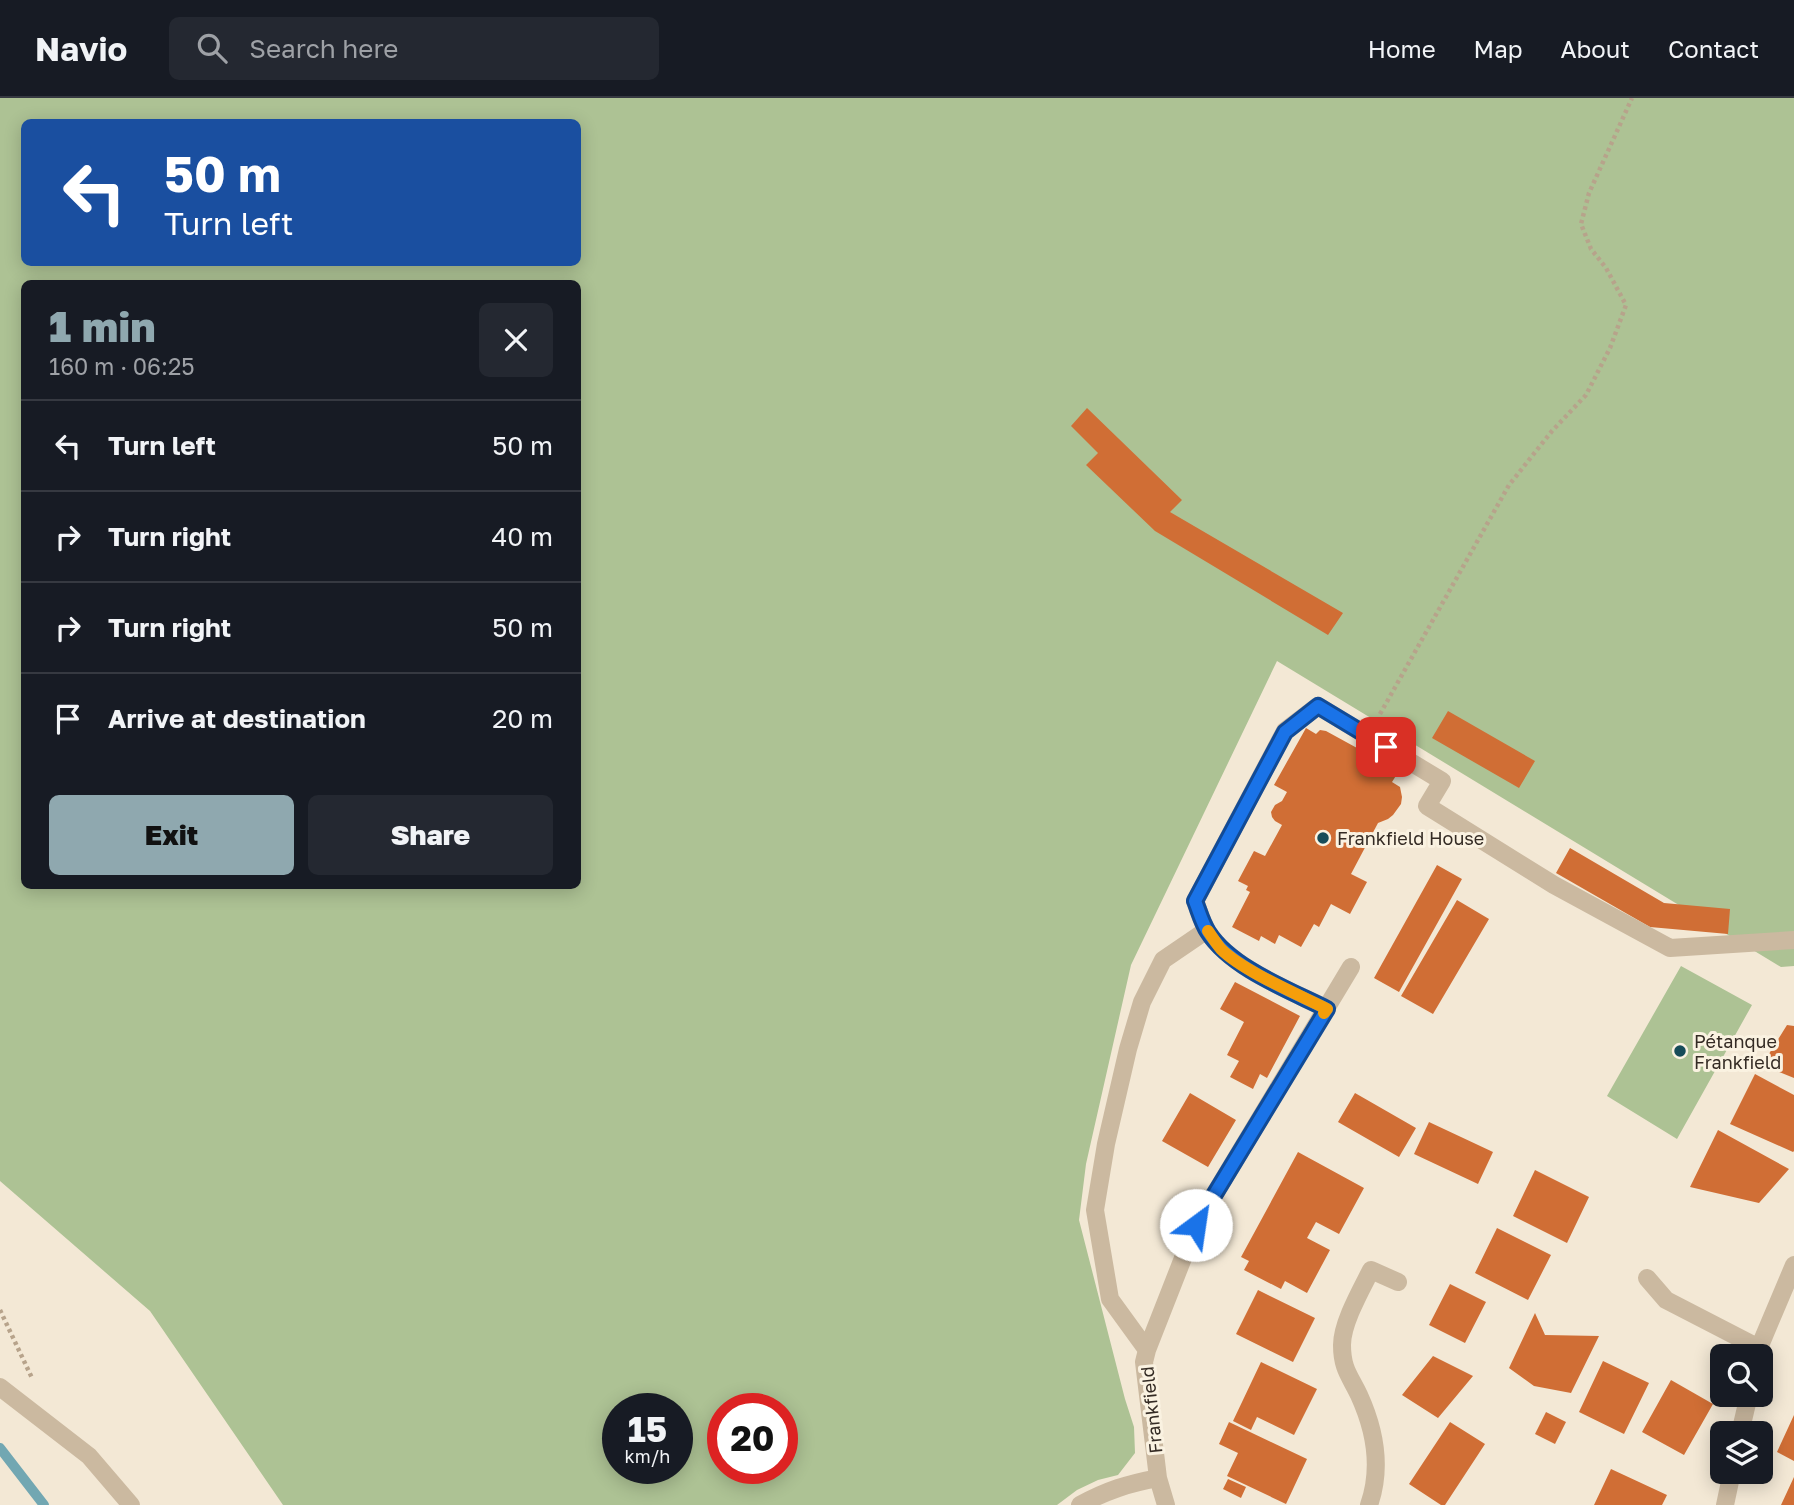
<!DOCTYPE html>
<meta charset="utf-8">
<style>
body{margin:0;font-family:"Golos Text",sans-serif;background:#242831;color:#f1f3f6;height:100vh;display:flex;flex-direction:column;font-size:26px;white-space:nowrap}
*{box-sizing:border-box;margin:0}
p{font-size:23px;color:#9ea1a6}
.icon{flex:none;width:38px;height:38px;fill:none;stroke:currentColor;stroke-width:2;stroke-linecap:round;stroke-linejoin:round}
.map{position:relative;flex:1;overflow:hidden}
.details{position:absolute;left:21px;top:182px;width:560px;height:609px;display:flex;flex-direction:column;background:#171b24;border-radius:10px;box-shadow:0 4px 18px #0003}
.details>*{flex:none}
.banner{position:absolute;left:21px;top:21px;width:560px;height:147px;border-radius:10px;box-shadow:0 4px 18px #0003;background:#1a4fa0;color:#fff;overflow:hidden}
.buttons{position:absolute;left:1710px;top:1246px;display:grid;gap:14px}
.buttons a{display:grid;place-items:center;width:63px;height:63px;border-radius:10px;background:#171b24;box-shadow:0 4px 18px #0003;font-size:35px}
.speed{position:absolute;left:602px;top:1295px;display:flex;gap:14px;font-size:35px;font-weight:700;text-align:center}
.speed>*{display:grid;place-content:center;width:91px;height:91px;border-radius:50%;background:#171b24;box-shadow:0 4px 18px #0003;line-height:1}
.speed small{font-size:18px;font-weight:400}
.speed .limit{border:10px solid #d22;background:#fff;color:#111}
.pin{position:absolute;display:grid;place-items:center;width:60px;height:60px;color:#fff;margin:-30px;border-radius:14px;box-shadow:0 4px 10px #0006}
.me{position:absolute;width:77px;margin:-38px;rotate:31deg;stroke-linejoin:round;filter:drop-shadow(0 0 5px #0008)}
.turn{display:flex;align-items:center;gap:24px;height:147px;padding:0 28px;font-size:32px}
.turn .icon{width:91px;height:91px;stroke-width:2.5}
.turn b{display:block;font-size:49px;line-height:60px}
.round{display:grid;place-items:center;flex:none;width:74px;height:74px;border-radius:10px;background:#242831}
.summary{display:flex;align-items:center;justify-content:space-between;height:119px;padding:0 28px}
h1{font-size:42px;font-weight:800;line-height:52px;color:#8fa8af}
.primary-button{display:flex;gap:14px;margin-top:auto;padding:14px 28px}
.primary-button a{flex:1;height:80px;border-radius:10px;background:#8fa8af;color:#111;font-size:28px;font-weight:800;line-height:80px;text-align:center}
.primary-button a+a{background:#242831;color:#f1f3f6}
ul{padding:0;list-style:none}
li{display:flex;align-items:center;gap:21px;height:91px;padding:0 28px;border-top:2px solid #363941}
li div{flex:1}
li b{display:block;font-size:26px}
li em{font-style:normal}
header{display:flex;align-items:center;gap:42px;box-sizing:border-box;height:98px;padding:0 35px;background:#171b24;border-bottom:2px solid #363941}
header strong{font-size:33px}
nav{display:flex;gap:38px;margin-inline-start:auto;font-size:24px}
.search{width:490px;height:63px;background:#242831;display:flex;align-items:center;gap:18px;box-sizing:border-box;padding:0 24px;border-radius:10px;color:#9ea1a6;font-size:26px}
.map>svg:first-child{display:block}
.green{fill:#adc294;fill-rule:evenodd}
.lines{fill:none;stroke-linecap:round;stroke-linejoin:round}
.stream{stroke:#72a7b2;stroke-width:10}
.building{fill:#d06e35}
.path{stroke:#b7a38b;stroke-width:4.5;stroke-dasharray:3.5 3.5;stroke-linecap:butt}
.minor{stroke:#cbb9a0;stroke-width:18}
.route-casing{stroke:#114b97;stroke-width:18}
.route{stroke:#1a73e8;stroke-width:12}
.slow{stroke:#f59e0b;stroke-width:12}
.poi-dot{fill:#174c59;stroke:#faf2e1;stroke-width:2.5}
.labels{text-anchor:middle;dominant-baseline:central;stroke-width:6;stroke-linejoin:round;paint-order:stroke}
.poi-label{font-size:18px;fill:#342b24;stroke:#faf2e1;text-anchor:start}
.street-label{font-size:18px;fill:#342b24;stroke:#faf2e1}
</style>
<header>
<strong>Navio</strong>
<div class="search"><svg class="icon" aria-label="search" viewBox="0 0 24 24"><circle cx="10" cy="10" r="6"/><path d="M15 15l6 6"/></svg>Search here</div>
<nav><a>Home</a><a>Map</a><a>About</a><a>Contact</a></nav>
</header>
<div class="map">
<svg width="1794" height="1407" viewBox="0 0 1794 1407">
<rect width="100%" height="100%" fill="#f3e8d5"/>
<path class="green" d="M 0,0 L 1794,0 L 1794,868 L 1781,869 L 1277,563 L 1131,867 L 1086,1066 L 1079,1122 L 1125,1301 L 1134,1329 L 1135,1355 L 1118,1377 L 1098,1382 L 1077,1392 L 1057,1407 L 283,1407 L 150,1213 L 0,1083 ZM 24,24 L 578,24 L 578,164 L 24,164 ZM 24,186 L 578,186 L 578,788 L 24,788 ZM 618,1311 L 677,1311 L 677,1370 L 618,1370 ZM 723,1311 L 782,1311 L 782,1370 L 723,1370 Z
M 1681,868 L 1752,907 L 1677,1041 L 1607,998 Z"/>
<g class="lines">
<path class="stream" d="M 0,1350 L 44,1407"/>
</g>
<path class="building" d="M 1087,310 L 1182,402 L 1170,414 L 1343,515 L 1328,537 L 1155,433 L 1086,367 L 1098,355 L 1071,328 Z
M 1448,613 L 1535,663 L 1519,690 L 1432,640 Z
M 1306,630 L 1316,636 L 1320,632 L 1326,633 L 1399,673 L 1392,684 L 1400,689 L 1402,699 L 1401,706 L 1393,717 L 1388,721 L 1378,725 L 1351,776 L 1367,784 L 1350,816 L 1331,806 L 1319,829 L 1314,826 L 1301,849 L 1279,837 L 1275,846 L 1261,838 L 1259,843 L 1232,829 L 1250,794 L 1246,792 L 1248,788 L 1238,783 L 1254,753 L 1265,758 L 1282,727 L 1275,723 L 1272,719 L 1271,714 L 1275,707 L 1282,703 L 1287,694 L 1274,687 Z
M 1570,750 L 1664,805 L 1730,811 L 1728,836 L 1650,829 L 1556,775 Z
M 1437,767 L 1462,781 L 1399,894 L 1374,880 Z
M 1457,802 L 1489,821 L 1433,916 L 1401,898 Z
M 1235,884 L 1300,918 L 1267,980 L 1260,976 L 1253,991 L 1230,979 L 1239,963 L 1227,957 L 1244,924 L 1220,911 Z
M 1787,927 L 1794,928 L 1794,980 L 1762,967 Z
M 1755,976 L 1794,997 L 1794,1053 L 1793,1054 L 1730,1026 Z
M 1190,995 L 1236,1022 L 1208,1069 L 1162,1043 Z
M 1355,995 L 1416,1030 L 1399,1059 L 1338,1024 Z
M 1429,1024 L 1493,1054 L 1478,1086 L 1414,1056 Z
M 1718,1032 L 1789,1071 L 1759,1105 L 1690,1089 Z
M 1298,1054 L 1364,1090 L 1339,1136 L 1316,1124 L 1307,1140 L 1330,1152 L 1307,1195 L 1285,1183 L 1281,1191 L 1244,1172 L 1249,1163 L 1241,1159 Z
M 1535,1072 L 1589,1099 L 1567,1145 L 1513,1118 Z
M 1497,1130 L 1551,1157 L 1528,1202 L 1475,1175 Z
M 1450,1186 L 1486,1204 L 1465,1245 L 1429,1227 Z
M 1258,1192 L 1315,1220 L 1293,1264 L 1236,1236 Z
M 1535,1215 L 1545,1237 L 1599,1238 L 1571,1295 L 1534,1288 L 1509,1270 Z
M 1433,1258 L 1473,1278 L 1438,1320 L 1402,1297 Z
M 1603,1263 L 1649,1285 L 1624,1336 L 1579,1314 Z
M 1261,1264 L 1317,1291 L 1294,1337 L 1257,1319 L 1251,1332 L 1233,1323 Z
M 1671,1282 L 1713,1306 L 1684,1357 L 1642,1334 Z
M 1546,1314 L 1566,1324 L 1555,1346 L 1535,1336 Z
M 1794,1317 L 1794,1363 L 1777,1354 Z
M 1229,1324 L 1307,1361 L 1286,1406 L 1227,1378 L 1238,1355 L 1219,1346 Z
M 1450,1324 L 1485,1346 L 1445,1407 L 1441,1407 L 1409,1386 Z
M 1611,1371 L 1667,1397 L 1662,1407 L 1594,1407 Z
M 1794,1379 L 1794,1407 L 1781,1407 Z
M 1228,1381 L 1246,1389 L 1241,1400 L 1223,1391 Z"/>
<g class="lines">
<path class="path" d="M 1380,616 L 1509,387 L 1552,333 L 1586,297 L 1610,250 L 1626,207 L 1606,170 L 1591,151 L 1581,126 L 1589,95 L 1632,0
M 0,1212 L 32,1280"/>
<path class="minor" d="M 1327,911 C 1289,892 1231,870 1208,834 C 1202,825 1199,813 1195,803 L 1285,633 L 1318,608 L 1442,683 L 1427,708 L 1554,787 L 1670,850 L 1794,842
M 1647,1180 L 1666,1202 L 1759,1250
M 1147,1252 L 1110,1201 L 1095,1112 L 1106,1046 L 1128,951 L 1142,904 L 1163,862 L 1207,832
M 1757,1258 L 1759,1250 L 1794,1167
M 0,1289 L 89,1358 L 131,1407
M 1740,1335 L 1749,1297
M 1158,1380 L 1144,1264 L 1147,1252 L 1196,1127 L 1351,869
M 1080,1407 C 1108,1392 1127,1386 1158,1380 L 1166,1407
M 1369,1407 C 1382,1370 1375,1332 1359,1297 C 1350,1278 1342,1271 1342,1247 C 1342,1225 1361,1192 1371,1172 L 1398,1184
M 1725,1407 L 1732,1374"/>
</g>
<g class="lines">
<g class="route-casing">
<path id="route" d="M 1196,1127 L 1327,911 C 1289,892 1231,870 1208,834 C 1202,825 1199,813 1195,803 L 1285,634 L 1318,608 L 1386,649"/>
</g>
<use href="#route" class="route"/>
<path class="slow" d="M 1208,833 C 1212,839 1216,845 1221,851 C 1243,873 1297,896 1327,911 L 1324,915"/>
</g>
<g class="poi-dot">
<circle cx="1323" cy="740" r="7"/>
<circle cx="1680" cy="953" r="7"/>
</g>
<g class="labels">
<g class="poi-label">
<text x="1337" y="740">Frankfield House</text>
<text x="1694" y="943">Pétanque<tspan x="1694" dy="21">Frankfield</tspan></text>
</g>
<g class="street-label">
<text transform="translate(1151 1312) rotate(-96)">Frankfield</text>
</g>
</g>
</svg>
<div class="buttons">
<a><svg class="icon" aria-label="search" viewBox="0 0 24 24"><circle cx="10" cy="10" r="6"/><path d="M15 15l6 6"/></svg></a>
<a><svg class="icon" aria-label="layers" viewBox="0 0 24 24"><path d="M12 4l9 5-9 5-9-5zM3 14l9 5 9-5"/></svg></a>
</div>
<div class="speed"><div>15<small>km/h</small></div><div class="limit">20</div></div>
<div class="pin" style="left:1386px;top:649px;background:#d93025"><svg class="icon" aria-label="arrive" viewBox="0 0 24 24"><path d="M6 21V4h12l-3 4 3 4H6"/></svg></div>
<svg class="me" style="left:1196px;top:1127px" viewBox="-20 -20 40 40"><circle r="19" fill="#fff"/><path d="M0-13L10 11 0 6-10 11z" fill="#1a73e8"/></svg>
<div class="banner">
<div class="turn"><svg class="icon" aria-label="left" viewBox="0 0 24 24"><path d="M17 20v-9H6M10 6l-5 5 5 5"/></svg><div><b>50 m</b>Turn left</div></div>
</div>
<section class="details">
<div class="summary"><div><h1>1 min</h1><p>160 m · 06:25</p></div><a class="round"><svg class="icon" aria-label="close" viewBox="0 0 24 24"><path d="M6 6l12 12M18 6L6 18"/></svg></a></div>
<ul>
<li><svg class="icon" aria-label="left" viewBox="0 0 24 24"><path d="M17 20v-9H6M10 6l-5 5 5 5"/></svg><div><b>Turn left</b></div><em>50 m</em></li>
<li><svg class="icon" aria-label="right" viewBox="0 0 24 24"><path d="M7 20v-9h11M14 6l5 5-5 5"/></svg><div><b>Turn right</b></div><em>40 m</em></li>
<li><svg class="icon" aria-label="right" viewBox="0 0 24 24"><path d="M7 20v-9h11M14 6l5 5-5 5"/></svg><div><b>Turn right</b></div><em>50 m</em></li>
<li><svg class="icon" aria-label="arrive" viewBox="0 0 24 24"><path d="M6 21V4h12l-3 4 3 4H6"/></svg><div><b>Arrive at destination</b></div><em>20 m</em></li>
</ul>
<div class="primary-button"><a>Exit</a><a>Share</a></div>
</section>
</div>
